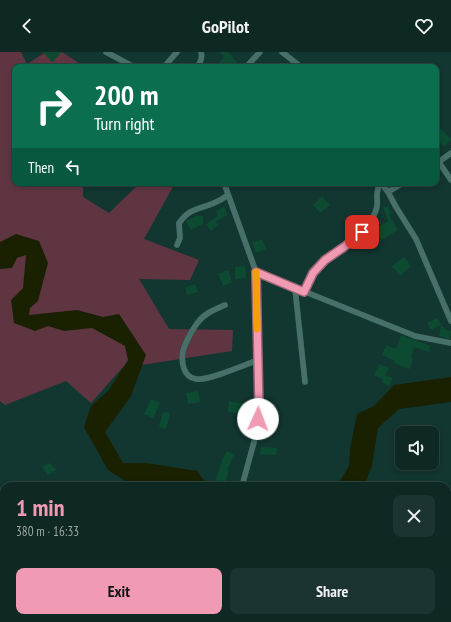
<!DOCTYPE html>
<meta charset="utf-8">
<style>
body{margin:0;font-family:"PT Sans Narrow",sans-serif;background:#1c3431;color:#f1f3f6;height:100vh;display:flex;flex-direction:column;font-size:15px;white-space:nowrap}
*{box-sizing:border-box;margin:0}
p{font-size:13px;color:#9ba6a6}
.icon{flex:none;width:22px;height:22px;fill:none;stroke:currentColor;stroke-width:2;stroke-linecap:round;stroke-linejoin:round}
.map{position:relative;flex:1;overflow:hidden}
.details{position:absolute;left:0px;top:430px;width:451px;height:140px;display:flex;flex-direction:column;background:#0e2824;border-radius:12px 12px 0 0;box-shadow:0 2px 6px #0003,0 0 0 1px #2e4441}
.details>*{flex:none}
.top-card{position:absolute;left:12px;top:12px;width:427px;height:122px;border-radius:8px;box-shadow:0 2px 6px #0003,0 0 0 1px #2e4441;background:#0b6e4f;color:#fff;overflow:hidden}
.fabs{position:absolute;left:395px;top:374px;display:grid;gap:8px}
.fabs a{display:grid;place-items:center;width:44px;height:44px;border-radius:8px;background:#0e2824;box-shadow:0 2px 6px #0003,0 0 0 1px #2e4441;font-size:20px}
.pin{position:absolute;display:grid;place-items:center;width:34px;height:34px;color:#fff;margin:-17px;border-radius:8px;box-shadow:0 2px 6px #0006}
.me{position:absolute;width:44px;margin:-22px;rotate:2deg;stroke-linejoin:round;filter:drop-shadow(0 0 3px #0008)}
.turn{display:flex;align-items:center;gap:14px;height:84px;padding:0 16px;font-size:18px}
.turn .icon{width:52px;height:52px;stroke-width:2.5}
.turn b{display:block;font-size:28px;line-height:34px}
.then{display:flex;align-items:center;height:38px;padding:0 16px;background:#0003;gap:8px;font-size:15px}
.round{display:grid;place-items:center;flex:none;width:42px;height:42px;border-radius:8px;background:#1c3431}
.head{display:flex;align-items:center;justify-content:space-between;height:68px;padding:0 16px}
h1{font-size:24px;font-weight:600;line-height:30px;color:#f19ab3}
.cta{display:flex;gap:8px;margin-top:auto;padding:8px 16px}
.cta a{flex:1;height:46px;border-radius:8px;background:#f19ab3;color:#111;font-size:16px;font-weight:600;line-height:46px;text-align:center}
.cta a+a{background:#1c3431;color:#f1f3f6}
header{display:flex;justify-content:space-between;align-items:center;height:52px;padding:0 16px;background:#0e2824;font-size:18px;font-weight:600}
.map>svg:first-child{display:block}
.green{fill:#603542}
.water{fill:#1a2100}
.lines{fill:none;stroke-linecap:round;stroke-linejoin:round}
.stream{stroke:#1a2100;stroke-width:1.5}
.building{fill:#0c4b32}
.minor-casing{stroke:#2d534d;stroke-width:6}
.minor{stroke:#477068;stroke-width:5.5}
.route-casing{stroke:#9d6474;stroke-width:10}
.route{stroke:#f19ab3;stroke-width:7}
.slow{stroke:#f59e0b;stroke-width:7}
</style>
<header><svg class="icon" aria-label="back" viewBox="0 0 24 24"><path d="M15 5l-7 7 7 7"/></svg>GoPilot<svg class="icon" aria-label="heart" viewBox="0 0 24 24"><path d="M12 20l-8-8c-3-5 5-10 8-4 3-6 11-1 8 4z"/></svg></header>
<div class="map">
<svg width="451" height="570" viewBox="0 0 451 570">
<rect width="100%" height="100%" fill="#123630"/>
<path class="green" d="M 0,0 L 21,0 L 27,12 L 46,0 L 62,0 L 85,15 L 15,15 L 15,131 L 83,131 L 83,145 L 109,161 L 140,131 L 175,131 L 144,187 L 199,208 L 190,228 L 139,227 L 169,277 L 233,278 L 232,299 L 122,316 L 91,351 L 66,329 L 5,353 L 0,349 Z"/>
<path class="water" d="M 16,182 L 39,189 L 48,211 L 38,249 L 30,256 L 29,263 L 77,258 L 103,265 L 119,262 L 146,303 L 131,344 L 105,380 L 123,411 L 146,411 L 197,419 L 208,434 L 151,434 L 127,430 L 108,418 L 84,375 L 91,354 L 108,339 L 128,308 L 125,294 L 92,276 L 64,279 L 48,274 L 35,279 L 14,271 L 11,248 L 23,236 L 26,203 L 17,206 L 12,216 L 0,217 L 0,190 Z
M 451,325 L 451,350 L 399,357 L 378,376 L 372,414 L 364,434 L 335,434 L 340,429 L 349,414 L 350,397 L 357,362 L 374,354 L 394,333 Z
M 0,539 L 4,541 L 4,566 L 51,566 L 54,570 L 0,570 Z"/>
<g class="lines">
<path class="stream" d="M 447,525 L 451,522"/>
</g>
<path class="building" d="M 43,0 L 62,0 L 52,10 Z
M 220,0 L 228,0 L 237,10 L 231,15 L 215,15 L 224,5 Z
M 441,77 L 451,87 L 451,88 L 444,95 L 436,86 L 436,81 Z
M 322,144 L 330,153 L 320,161 L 313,153 Z
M 388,154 L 391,162 L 389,163 L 398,178 L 381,188 L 376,178 L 379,177 L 378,175 L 388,169 L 383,155 Z
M 224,155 L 228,163 L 215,170 L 218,173 L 211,179 L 206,172 L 218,164 L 216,159 Z
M 196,164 L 203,164 L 203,172 L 191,178 L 186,169 Z
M 262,187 L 266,197 L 256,201 L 252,191 Z
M 404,205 L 411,214 L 400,224 L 392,214 Z
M 245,214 L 246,226 L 235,227 L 235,215 Z
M 228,218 L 232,230 L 223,234 L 218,222 Z
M 195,232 L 198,240 L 187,243 L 185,235 Z
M 437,266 L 444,277 L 451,279 L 450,287 L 439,284 L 441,273 L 431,278 L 427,271 Z
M 401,283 L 430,294 L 429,300 L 414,295 L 411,306 L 413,307 L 410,317 L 394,311 L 395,309 L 382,303 L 386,293 L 396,297 Z
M 379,312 L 389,316 L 385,323 L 393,326 L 389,334 L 382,330 L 383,327 L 374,323 Z
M 198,339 L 200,350 L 188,352 L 186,341 Z
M 151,347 L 160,351 L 153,366 L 144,362 Z
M 229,349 L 245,352 L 244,362 L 228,360 Z
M 163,360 L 170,361 L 166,377 L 159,375 Z
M 261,395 L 277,396 L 276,403 L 260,402 Z
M 227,399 L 234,403 L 227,418 L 229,418 L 224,434 L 215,430 L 222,408 Z
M 50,411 L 56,418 L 48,423 L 42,415 Z"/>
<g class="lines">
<g class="minor-casing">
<path id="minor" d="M 106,0 L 134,15
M 282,0 L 301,15
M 164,15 L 177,0
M 197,15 C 200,11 203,6 201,0
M 246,15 L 260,0
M 436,106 L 451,128
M 436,112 L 451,101
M 224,131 L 256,220 L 259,355 L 257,379 L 242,434
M 381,131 L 388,140 L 396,155 L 416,187 L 451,269
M 388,140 L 403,131
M 177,193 L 180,186 L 179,171 C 191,155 198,158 214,151 C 219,149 224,146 228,143
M 256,220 L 415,284 L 451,291
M 295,236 L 305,330
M 304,240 C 307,234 309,226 314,220 C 331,198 367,187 376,158 C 378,154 377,148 377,143 C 377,139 379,135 379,131
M 225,253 C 216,257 205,261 199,269 C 193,276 185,291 183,299 C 181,310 183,325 196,327 C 208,329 244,313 258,308
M 447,467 L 451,453
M 145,570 L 149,566
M 429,570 L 430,566"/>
</g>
<use href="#minor" class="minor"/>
</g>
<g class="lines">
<g class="route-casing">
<path id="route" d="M 258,367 L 259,355 L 256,220 L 304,240 L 313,221 L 325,208 L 344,195 L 362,180"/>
</g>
<use href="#route" class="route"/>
<path class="slow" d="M 256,220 L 257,277"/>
</g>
</svg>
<div class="fabs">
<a><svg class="icon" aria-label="sound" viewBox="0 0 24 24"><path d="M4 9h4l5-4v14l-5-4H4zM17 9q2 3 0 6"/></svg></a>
</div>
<div class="pin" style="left:362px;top:180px;background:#d93025"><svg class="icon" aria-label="arrive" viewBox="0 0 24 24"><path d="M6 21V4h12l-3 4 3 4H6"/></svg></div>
<svg class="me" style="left:258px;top:367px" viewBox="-20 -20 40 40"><circle r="19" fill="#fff"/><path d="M0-13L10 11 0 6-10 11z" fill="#f19ab3"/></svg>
<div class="top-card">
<div class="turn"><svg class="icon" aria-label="right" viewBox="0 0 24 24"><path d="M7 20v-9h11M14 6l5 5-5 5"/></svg><div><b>200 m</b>Turn right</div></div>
<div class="then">Then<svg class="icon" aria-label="left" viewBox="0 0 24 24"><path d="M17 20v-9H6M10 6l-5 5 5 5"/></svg></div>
</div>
<section class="details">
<div class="head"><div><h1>1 min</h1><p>380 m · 16:33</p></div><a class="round"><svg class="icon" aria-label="close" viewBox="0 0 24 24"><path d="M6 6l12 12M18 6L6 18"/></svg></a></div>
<div class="cta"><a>Exit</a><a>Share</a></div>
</section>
</div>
